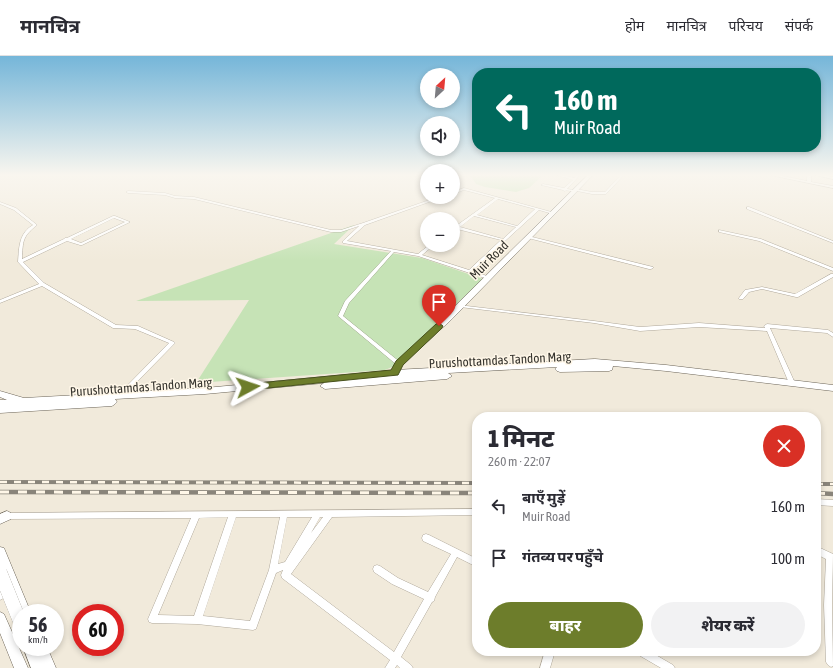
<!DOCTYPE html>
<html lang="hi">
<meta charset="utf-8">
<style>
body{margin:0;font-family:"Asap Condensed","Noto Sans Devanagari",sans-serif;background:#f2f2f3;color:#2b2b33;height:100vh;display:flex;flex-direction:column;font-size:15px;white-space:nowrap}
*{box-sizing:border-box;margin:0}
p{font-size:13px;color:#7c7c81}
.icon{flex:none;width:22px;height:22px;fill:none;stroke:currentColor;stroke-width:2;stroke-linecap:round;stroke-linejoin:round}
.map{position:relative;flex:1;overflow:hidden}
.panel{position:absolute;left:472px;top:356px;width:349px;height:244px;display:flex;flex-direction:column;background:#fff;border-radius:16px;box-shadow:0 2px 6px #0003}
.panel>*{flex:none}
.banner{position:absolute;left:472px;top:12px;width:349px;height:84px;border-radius:16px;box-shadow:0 2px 6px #0003;background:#00695c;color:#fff;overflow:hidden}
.needle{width:26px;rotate:26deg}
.buttons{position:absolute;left:420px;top:12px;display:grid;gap:8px}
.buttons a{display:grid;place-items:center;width:40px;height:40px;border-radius:50%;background:#fff;box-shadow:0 2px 6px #0003;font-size:20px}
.speed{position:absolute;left:12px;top:548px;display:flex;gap:8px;font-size:20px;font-weight:700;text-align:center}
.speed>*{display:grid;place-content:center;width:52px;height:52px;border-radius:50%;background:#fff;box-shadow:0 2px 6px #0003;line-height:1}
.speed small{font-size:10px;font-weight:400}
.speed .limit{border:6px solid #d22;background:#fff;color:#111}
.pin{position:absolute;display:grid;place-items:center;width:34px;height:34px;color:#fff;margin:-41px -17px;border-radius:50% 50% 50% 0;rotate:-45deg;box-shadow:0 0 4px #0007}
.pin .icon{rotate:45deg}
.me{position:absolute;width:44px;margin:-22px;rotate:85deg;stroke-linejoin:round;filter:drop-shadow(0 0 3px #0008)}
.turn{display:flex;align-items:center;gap:14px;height:84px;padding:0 16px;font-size:18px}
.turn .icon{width:52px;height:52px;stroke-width:2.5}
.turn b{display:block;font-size:28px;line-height:34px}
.round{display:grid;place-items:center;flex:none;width:42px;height:42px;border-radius:21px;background:#f2f2f3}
.summary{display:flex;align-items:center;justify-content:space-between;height:68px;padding:0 16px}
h1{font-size:24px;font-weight:800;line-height:30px}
.primary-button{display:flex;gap:8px;margin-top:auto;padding:8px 16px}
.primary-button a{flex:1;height:46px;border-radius:24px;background:#6d7d2b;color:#fff;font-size:16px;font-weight:800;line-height:46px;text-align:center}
.primary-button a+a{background:#f2f2f3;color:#2b2b33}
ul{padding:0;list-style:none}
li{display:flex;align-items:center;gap:12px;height:52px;padding:0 16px}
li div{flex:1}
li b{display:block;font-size:15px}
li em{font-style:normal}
header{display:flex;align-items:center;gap:24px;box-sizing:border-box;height:56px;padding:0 20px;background:#fff;border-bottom:1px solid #e1e1e2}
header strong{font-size:19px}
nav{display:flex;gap:22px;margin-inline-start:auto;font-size:14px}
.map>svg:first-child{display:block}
.green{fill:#c6e3b6}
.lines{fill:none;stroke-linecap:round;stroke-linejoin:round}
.street-casing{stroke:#6c6558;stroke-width:0.5}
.secondary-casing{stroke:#6c6558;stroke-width:1}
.primary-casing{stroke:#6c6558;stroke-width:1}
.street{fill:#fff;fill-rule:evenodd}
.secondary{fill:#fff;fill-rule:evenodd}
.primary{fill:#fff;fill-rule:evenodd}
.rail-far1-casing{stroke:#89847a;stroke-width:4}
.rail-casing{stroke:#89847a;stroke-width:4.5}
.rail-far1{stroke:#fff7e8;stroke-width:2.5;stroke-dasharray:7;stroke-linecap:butt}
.rail{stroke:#fff7e8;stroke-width:3;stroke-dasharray:9;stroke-linecap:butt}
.primary-bridge-casing{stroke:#6c6558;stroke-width:14;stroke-linecap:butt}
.primary-bridge{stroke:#fff;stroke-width:14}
.route{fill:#6d7d2b;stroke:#47511c}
.labels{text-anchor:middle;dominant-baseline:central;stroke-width:3;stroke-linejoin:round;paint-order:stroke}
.street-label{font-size:13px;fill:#36342e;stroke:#fff7e8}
</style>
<header>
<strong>मानचित्र</strong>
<nav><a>होम</a><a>मानचित्र</a><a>परिचय</a><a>संपर्क</a></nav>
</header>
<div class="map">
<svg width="833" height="612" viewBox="0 0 833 612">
<rect width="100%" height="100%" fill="#f1eadb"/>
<path class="green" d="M 470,119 L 543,119 L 529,132 L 516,136 L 485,131 L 476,128 Z
M 354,169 L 334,188 L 422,202 L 483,223 L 399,308 L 385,314 L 196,327 L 249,244 L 136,245 Z"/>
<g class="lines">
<g class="street-casing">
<path id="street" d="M 557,119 L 563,119 L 574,122 L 577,119 L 580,119 L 567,133 L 574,134 L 576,133 L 592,136 L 605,136 L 621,119 L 624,119 L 606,138 L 592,138 L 577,135 C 573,137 568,133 564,135 L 563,134 L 541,129 L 543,128 L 564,132 L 573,124 Z
M 770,119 L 778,119 L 807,125 L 807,119 L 811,119 L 811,126 L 833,130 L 833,132 Z
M 815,119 L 823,119 L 833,121 L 833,123 Z
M 464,132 L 555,157 L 553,158 L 539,154 L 472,215 L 490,221 L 490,223 L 488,223 L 418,200 L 394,196 L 349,247 L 343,260 L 401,307 L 402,308 L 399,310 L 397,309 L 338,260 L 345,245 L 391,195 L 343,187 L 343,185 L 359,170 L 341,176 L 331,176 L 194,143 L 175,142 L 165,139 L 128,137 L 126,136 L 128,135 L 165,137 L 175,140 L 194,141 L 331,174 L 341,174 L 363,167 L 438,141 L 443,141 L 365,169 L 347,185 L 418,198 L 429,189 L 434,189 L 422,199 L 469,214 L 501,184 L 457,173 L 453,175 L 454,170 L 456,170 L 495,142 L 464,134 L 453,138 L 453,136 ZM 498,143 L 535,153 L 517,170 L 477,159 ZM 474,160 L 516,171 L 503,183 L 460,171 Z
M 0,146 L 16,152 L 37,169 C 22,181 23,185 22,203 L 64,183 L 65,182 L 67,182 L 113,160 L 115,160 L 130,166 L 82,189 L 80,189 L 67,185 L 23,206 L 44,227 L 116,269 L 138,270 L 174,286 L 175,287 L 174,288 L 123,340 L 119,340 L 118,339 L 169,287 L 135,273 L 113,272 L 42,230 L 0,247 L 0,244 L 39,228 L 18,206 C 19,191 19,177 33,169 L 14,154 L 0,148 ZM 114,162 L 125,166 L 81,187 L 71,183 Z
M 747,151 L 749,151 L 833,185 L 833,187 L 747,153 Z
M 719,174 L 761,183 L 833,212 L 833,215 L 759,185 L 719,176 Z
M 528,180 L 653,211 L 653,212 L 651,213 L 649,213 L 528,182 Z
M 831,218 L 833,218 L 833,221 L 798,241 L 796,241 L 762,233 L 749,236 L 743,243 L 739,243 L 739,242 L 745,234 L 762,231 L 795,238 Z
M 458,249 L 594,265 L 640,271 L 699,267 L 765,272 L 764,270 L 767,268 L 828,274 L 833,277 L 833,281 L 827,277 L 770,272 L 795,327 L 792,329 L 789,327 L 767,275 L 699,271 L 640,275 L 594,267 L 460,251 L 458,251 Z
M 816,443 L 833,444 L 833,450 L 816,449 Z
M 477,453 L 477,459 L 332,461 L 291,518 L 394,596 L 424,543 L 392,528 L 374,516 L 373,513 L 374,510 L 377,509 L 380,510 L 398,522 L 428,536 L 451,498 L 423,485 L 422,482 L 423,479 L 426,478 L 429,479 L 477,503 L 477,511 L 457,501 L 435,541 L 434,545 L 432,546 L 401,601 L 411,609 L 413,612 L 400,612 L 397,609 L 395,612 L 385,612 L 390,604 L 282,522 L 281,519 L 283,514 L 276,517 L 257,570 L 256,573 L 253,574 L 197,568 L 152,567 L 149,566 L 148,563 L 191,462 L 7,463 L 4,462 L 3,460 L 4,458 L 7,457 ZM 228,461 L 194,560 L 158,559 L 199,462 ZM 236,461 L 280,461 L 269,514 L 250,565 L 203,560 ZM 287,461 L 312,461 L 285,506 L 278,508 ZM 320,461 L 323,461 L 311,477 Z
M 816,490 L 833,498 L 832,549 L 833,610 L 831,611 L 828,609 L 826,606 L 824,549 L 826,503 L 816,498 Z
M 8,531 L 11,532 L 12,535 L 11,538 L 0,544 L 0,535 Z
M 545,595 L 555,595 L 550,612 L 540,612 Z
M 635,595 L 649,595 L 673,609 L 675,612 L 661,612 L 637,598 Z"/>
</g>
<g class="secondary-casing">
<path id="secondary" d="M 588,119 L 593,119 L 452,263 L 402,309 L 395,325 L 389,325 L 388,323 L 396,306 L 446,259 Z
M 7,455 L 11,457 L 12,460 L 11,463 L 0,468 L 0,458 Z
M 0,491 L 4,492 L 31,557 L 21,557 L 21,562 L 0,510 Z
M 0,556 L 4,558 L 28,612 L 14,612 L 0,577 Z
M 33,591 L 47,591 L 56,612 L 42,612 Z"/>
</g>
<g class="primary-casing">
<path id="primary" d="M 595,303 L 666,309 L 833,329 L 833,335 L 666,315 L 613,310 L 612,314 L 609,315 L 560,316 L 557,315 L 555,313 L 557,311 L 448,317 L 452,320 L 447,323 L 325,333 L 320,330 L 324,327 L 205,338 L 115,343 L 117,346 L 115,348 L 112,350 L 0,357 L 0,344 L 7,344 L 0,341 L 0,335 L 24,342 L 205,332 L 395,314 Z
M 23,591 L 38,591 L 47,612 L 31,612 Z"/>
</g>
<use href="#street" class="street"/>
<use href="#secondary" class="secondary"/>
<use href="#primary" class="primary"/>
<g class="rail-far1-casing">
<path id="rail-far1" d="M 0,426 L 477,427
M 816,428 L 833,428"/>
</g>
<g class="rail-casing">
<path id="rail" d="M 0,436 L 477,437
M 816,437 L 833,438"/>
</g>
<use href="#rail-far1" class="rail-far1"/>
<use href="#rail" class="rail"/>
<g class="primary-bridge-casing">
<path id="primary-bridge" d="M 0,516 L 21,568"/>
</g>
<use href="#primary-bridge" class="primary-bridge"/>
</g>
<linearGradient id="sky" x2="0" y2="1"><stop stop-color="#75b6d9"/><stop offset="0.58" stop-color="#f9f6ef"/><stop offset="1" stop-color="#f9f6ef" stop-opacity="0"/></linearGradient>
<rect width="833" height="205" fill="url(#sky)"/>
<path class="route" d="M 439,267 L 443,270 L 442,272 L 403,309 L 398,319 L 248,334 L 243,331 L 248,328 L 391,314 L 396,305 L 436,268 Z"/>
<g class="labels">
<g class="street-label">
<text transform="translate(489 204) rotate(-45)">Muir Road</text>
<text transform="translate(500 304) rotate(-3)">Purushottamdas Tandon Marg</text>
<text transform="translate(141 331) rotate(-4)">Purushottamdas Tandon Marg</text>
</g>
</g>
</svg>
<div class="buttons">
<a><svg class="needle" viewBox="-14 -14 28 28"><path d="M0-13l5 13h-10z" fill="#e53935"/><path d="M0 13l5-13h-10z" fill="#7c7c81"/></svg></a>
<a><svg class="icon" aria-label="sound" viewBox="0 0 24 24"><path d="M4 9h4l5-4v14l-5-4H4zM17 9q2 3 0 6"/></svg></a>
<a>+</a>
<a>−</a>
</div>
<div class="speed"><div>56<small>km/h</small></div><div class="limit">60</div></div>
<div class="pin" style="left:439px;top:270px;background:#d93025"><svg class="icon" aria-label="arrive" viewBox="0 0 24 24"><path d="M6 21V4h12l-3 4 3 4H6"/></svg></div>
<svg class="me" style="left:248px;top:331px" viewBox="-20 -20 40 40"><path d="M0-17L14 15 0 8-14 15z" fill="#6d7d2b" stroke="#fff" stroke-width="4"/></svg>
<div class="banner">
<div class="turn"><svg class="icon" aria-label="left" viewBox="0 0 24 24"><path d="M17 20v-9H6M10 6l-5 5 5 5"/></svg><div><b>160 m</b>Muir Road</div></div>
</div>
<section class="panel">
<div class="summary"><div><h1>1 मिनट</h1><p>260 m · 22:07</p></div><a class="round" style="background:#d93025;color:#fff"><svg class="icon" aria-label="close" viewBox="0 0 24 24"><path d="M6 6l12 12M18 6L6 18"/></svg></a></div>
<ul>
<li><svg class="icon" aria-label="left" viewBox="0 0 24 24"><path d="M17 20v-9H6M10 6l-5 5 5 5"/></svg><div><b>बाएँ मुड़ें</b><p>Muir Road</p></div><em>160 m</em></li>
<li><svg class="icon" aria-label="arrive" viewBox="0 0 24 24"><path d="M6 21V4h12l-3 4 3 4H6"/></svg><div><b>गंतव्य पर पहुँचे</b></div><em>100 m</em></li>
</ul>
<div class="primary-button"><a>बाहर</a><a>शेयर करें</a></div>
</section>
</div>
